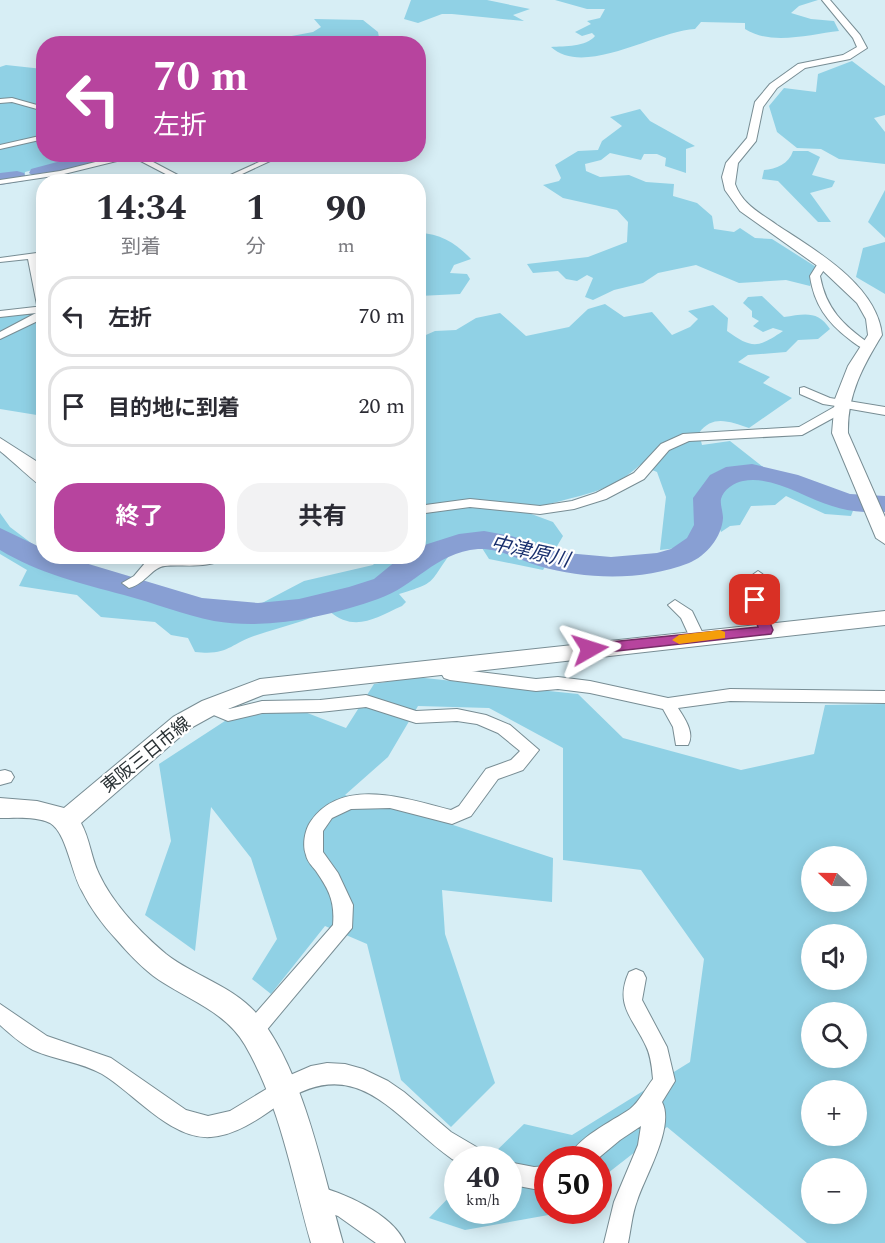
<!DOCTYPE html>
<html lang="ja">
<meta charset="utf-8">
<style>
body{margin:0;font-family:Spectral,"Noto Sans JP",serif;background:#f2f2f3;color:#2b2b33;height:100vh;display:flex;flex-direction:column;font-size:22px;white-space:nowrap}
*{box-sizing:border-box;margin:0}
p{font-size:20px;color:#7c7c81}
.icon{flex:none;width:33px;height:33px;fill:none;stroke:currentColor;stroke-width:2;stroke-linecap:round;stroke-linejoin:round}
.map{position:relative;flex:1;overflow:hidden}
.side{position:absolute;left:36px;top:174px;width:390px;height:390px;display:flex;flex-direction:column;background:#fff;border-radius:24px;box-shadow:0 3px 15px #0003}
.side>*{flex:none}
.banner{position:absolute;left:36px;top:36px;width:390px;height:126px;border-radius:24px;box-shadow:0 3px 15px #0003;background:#b7449e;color:#fff;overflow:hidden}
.needle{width:39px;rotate:292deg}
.controls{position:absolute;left:801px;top:846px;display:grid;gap:12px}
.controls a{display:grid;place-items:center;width:66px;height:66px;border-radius:50%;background:#fff;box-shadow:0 3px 15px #0003;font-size:30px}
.speed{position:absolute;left:444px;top:1146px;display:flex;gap:12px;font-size:30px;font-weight:700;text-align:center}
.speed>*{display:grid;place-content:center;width:78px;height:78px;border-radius:50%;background:#fff;box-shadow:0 3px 15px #0003;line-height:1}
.speed small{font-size:15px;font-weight:400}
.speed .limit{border:9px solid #d22;background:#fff;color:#111}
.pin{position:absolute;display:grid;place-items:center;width:51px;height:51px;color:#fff;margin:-26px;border-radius:12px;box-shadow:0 3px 9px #0006}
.me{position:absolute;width:66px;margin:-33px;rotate:84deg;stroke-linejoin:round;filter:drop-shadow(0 0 4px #0008)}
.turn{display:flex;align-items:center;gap:21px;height:126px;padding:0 18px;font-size:27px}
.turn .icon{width:78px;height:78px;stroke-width:2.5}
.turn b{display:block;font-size:42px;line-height:51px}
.eta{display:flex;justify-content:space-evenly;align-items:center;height:102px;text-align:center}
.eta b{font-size:36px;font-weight:700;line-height:42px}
.cta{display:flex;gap:12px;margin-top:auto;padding:12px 18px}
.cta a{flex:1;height:69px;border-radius:24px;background:#b7449e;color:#fff;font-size:24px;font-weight:700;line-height:69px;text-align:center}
.cta a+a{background:#f2f2f3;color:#2b2b33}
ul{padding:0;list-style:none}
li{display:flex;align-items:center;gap:18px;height:81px;margin:0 12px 9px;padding:0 6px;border:3px solid #e1e1e2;border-radius:24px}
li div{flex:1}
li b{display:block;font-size:22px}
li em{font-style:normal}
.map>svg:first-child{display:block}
.green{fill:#90d1e5;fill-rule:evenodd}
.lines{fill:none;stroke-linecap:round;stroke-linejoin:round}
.river{fill:#889fd3;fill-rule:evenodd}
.pedestrian-casing{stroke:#788d94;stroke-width:2}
.minor-casing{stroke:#788d94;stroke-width:2}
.tertiary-casing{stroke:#788d94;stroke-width:2}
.secondary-casing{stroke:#788d94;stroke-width:2}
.pedestrian{fill:#fff;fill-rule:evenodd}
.minor{fill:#fff;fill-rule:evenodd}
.tertiary{fill:#fff;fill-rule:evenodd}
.secondary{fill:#fff;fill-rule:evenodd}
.route{fill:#b7449e;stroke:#772c67;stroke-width:1.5}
.slow{fill:#f59e0b}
.labels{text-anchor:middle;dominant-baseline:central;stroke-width:4.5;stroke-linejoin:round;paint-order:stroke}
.street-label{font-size:18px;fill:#2a3235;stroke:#fff}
.water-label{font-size:20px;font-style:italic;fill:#1a306e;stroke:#fff}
</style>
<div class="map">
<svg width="885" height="1243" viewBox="0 0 885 1243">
<rect width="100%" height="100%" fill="#d7eef5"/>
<path class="green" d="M 411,0 L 487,0 L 530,9 L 513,15 L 524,21 L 452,14 L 442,14 L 418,23 L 404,19 Z
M 555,0 L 818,0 L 799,6 L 791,13 L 811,19 L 834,21 L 839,31 C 811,34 771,46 745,29 L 745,23 L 701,22 L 695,29 C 658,30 584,78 551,47 C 565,46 586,47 595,36 L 592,33 L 582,36 L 575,32 L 591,24 L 587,21 L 600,18 L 605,9 L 587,9 Z
M 314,19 L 363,20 L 378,32 L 380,43 L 281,43 L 281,38 L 313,32 L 321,27 Z
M 852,61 L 885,86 L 885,115 L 874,118 L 885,132 L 885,164 L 839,159 L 821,149 L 797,148 L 777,132 L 769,106 L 784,88 L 816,92 L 818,74 Z
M 6,65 L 43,69 L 44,154 L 93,155 L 25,172 L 25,174 L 0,178 L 0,67 Z
M 640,109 L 650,121 L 695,146 L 686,149 L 686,173 L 665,166 L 666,158 L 657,154 L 644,154 L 641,160 L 610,153 L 601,160 L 585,164 L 586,171 L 600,177 L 629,175 L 646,182 L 674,184 L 673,196 L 697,203 L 712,216 L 714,229 L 734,232 L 740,228 L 755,238 L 772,239 L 813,265 L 816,267 L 810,286 L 786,280 L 739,283 L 696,265 L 658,273 L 643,283 L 614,290 L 593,300 L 585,297 L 593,278 L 587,275 L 577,281 L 566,279 L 558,271 L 533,273 L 527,264 L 588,257 L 627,242 L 628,222 L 617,210 L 563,198 L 543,185 L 559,181 L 561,178 L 555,165 L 578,151 L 598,150 L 602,141 L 622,126 L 610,117 Z
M 793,151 L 808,151 L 820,157 L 812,175 L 835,181 L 832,187 L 810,193 L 831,222 L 818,222 L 778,181 L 762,179 L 764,170 C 776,169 789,164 793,151 Z
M 885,190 L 885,238 L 868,222 Z
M 419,233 C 440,233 457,244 471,259 L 454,265 L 450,273 L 467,274 L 470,279 L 460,294 L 419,296 Z
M 885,242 L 885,294 L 856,277 L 863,248 Z
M 762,296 L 784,317 C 804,314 818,310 830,329 L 818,339 L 798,340 L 786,352 L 748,355 L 738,362 L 770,377 L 763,383 L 792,398 L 749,428 C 730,422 713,414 699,433 L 702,445 L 730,441 L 787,486 L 854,508 L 851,516 L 825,514 L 786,496 L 775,505 L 751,506 L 740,525 L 730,526 L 721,532 L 715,515 L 694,517 L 697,534 L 687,547 L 660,550 L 666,497 L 657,472 L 640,465 C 604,498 568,495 526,512 L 553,522 L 563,536 L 543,570 L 489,559 L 482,548 L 473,547 L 451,553 C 428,583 439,582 399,594 L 406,602 L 402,606 C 375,618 355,633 329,611 C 305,621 282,627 257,635 C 229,644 229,656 195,652 L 188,638 L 171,635 L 155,622 L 101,617 L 77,595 L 19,586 L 27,570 L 0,554 L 0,513 L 10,527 L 43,552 L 44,556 L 56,557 L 94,572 L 161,590 L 191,612 L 239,615 L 304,581 L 373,565 L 380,557 L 418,556 L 419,533 L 424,518 L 418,517 L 419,338 L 435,331 L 456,330 L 476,318 L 500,313 L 526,336 L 569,327 L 588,309 L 605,304 L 624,317 L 652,312 L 672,335 L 690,327 L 698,319 L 688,311 L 713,305 L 728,318 L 727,331 C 752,349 758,348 783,331 L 773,328 L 763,332 L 753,326 L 759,321 L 752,317 L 752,311 L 743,303 L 748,297 Z
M 43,313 L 43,416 L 0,409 L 0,316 Z
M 415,677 L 578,694 L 623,738 L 741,770 L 814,754 L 825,705 L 885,704 L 885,1243 L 807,1243 L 667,1127 L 599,1180 L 598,1160 L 548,1160 L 548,1210 L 559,1211 L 554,1214 L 465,1230 L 429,1218 L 457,1189 L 458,1210 L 508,1210 L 508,1160 L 488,1159 L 524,1124 L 572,1135 L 690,1062 L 704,959 L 641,870 L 563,860 L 563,748 L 489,708 L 418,706 L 388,757 L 345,795 L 435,819 L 553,858 L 552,902 L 442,890 L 445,934 L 495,1083 L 451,1127 L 401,1080 L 367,944 L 325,926 L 271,994 L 252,979 L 277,939 L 251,858 L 211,807 L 195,951 L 145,915 L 171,841 L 159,764 L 228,719 L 297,709 L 346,728 L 374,684 ZM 812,856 L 856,856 L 856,902 L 812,902 ZM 812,934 L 856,934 L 856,980 L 812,980 ZM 812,1012 L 856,1012 L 856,1058 L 812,1058 ZM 812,1090 L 856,1090 L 856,1136 L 812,1136 ZM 812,1168 L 856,1168 L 856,1214 L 812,1214 Z"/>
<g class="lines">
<path class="river" d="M 87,154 L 119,154 L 116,158 L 38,179 L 29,173 L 31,169 Z
M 17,171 L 24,173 L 26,177 L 24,181 L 0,185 L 0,173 Z
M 752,464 L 798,475 L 850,494 L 885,496 L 885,512 C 866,513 850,512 832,506 C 805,498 772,475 743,481 C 735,482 723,490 721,499 C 720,504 723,512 723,518 C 722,537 706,556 689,563 C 643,581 587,580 539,566 C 519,560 500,548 478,549 C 434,553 416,586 378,599 C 327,617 268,630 214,621 C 184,615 154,603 124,595 C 82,584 38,573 0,550 L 0,528 L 44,549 L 44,556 L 62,556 L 202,598 L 258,603 L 299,599 L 349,587 L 374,579 L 402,556 L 418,556 L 418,547 L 459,534 L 484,531 L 511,536 L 566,553 L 611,557 L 657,553 L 671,549 L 687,538 L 694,525 L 693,498 L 710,475 L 726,467 Z"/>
<g class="pedestrian-casing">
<path id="pedestrian" d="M 0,99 L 12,98 L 44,107 L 44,111 L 12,102 L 0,103 Z
M 44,135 L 44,139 L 0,149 L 0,145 Z
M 127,154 L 138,154 L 191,182 L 181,182 L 133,157 L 60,175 L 0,184 L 0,180 L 60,171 Z
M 268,158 L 272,160 L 270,161 L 225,182 L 215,182 Z
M 44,252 L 44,256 L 36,257 L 44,295 L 42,313 L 38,310 L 28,259 L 0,262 L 0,258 Z"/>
</g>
<g class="minor-casing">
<path id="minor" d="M 824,259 L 829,262 L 820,276 C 826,309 843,325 870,344 L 870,348 C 861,350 856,344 849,339 C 827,322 814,304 810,276 L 820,260 Z
M 44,306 L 44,318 L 0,339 L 0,332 L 36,313 L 0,317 L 0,311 Z
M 804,387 L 830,398 L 885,407 L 885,415 L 845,408 L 844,412 L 802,435 L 689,441 L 669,450 L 644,479 L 606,499 L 574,509 L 540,514 L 470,507 L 418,514 L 418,506 L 470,499 L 540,506 L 572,501 L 596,493 L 634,473 L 661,444 L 683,434 L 799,427 L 836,406 L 823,404 L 800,394 L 800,388 Z
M 227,556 C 212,570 183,564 165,566 C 152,567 147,583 129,588 L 122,583 L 134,576 L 145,563 L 162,557 Z
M 758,571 L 765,576 L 762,600 L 774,630 L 766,635 L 758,630 L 748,600 L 751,576 Z
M 675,600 L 692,611 L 705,638 L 702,642 L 692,642 L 681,618 L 668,605 Z
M 444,660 L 450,661 L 455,669 L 536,679 L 558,677 L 590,681 L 668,698 L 730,689 L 885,691 L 885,703 L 730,701 L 678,708 C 685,719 695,733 688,745 L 676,745 L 673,727 L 663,709 L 590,693 L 558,689 L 536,691 L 450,680 L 444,678 L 436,665 Z
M 366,695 L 416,711 L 457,709 L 486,715 L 510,725 L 539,750 L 523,770 L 498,779 L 471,816 L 452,824 L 390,808 L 351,809 L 332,818 L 323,831 L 323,852 L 338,873 L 353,905 L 352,928 L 260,1038 L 253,1040 L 246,1038 L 243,1031 L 246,1024 L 333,925 C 335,901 329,890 316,871 C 312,866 307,861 306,855 C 302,845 305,829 311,821 C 343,776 407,799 451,810 L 459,806 L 486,769 L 511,760 L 520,751 L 498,733 L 477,724 L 457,721 L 416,723 L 366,707 L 320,712 L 262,713 L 228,721 L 204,711 L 202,707 L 204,703 L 210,701 L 229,709 L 262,701 L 320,700 Z
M 5,770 L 11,772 L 14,777 L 11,782 L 0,785 L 0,771 Z
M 636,969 L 643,972 L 646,978 L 642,1000 L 667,1047 L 675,1081 L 662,1102 C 675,1127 645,1176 637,1201 C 632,1214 631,1229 628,1243 L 604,1243 L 614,1202 L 638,1145 L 641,1126 L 620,1140 L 596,1160 L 567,1160 C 576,1138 611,1122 630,1109 C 639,1102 646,1088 653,1079 C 652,1068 651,1056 646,1046 C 633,1018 614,1005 629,972 Z
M 0,1004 L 47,1036 L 111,1058 L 186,1110 L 208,1116 L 230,1111 L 288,1076 L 311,1066 L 327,1063 L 345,1064 L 363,1069 L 388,1081 L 404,1092 L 451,1132 L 485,1152 L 488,1160 L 458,1160 L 458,1162 L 452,1159 C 393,1117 358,1051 280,1104 C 260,1118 237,1135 211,1137 C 171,1140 134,1093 102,1074 C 81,1062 55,1060 33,1050 C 21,1044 10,1034 0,1025 Z
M 508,1162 L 534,1167 L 548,1166 L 548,1188 L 534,1189 L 508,1184 Z
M 313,1185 C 342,1192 392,1213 405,1243 L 376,1243 L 338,1216 L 305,1204 L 302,1196 L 305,1188 Z"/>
</g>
<g class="tertiary-casing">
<path id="tertiary" d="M 822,0 L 830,0 L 860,35 L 867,48 L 850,59 L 805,68 L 777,88 L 763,107 L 756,141 L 738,163 L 735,184 C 742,204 760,213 777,225 C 815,250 877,285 882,335 C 863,366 847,395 848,433 L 885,517 L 885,544 L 876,538 L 832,433 L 835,399 L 848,366 L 868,335 L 866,319 L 857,303 L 819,267 L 740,211 L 725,190 L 722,177 L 726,163 L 747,138 L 755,102 L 770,84 L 798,64 L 843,55 L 857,47 L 853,38 Z
M 0,438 L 36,461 L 44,471 L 44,488 C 40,487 8,457 0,451 Z"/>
</g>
<g class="secondary-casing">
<path id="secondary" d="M 885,611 L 885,625 L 263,695 L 218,713 L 189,729 L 81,823 C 90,839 91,858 99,874 C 113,904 141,933 166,954 C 194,976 233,986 257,1014 C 304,1071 323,1173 343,1243 L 311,1243 C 292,1176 280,1105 245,1045 C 226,1012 189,1000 159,980 C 143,969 129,954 116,939 C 103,925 91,909 82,891 C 71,873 67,833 50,823 C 36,816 15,818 0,818 L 0,798 L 37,801 L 64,808 L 173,717 L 202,701 L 260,679 Z"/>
</g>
<use href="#pedestrian" class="pedestrian"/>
<use href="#minor" class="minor"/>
<use href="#tertiary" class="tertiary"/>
<use href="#secondary" class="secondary"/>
</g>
<path class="route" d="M 755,596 L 761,600 L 773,630 L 771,634 L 590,654 L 583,649 L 590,644 L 758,627 L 748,600 Z"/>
<path class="slow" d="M 720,630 L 725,632 L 725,638 L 679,644 L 672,640 L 679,635 Z"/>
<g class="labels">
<g class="street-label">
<text transform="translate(146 755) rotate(-39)">東阪三日市線</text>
</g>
<g class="water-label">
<text transform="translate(530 552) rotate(13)">中津原川</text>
</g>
</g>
</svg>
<div class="controls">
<a><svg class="needle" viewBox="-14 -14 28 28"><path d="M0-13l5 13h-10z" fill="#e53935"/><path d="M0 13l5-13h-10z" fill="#7c7c81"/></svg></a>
<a><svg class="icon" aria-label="sound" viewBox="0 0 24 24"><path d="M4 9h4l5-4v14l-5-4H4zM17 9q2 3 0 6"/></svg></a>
<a><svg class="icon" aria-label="search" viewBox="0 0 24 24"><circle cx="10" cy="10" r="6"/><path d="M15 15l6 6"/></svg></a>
<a>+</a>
<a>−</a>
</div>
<div class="speed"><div>40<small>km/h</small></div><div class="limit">50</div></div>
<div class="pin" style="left:755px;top:600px;background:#d93025"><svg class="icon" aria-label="arrive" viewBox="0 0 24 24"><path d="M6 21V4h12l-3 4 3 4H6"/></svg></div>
<svg class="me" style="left:590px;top:649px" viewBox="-20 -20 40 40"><path d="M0-17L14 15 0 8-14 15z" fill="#b7449e" stroke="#fff" stroke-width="4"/></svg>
<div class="banner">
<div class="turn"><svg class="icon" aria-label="left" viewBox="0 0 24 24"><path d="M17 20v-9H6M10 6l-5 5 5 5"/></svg><div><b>70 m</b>左折</div></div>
</div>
<section class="side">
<div class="eta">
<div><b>14:34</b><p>到着</p></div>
<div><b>1</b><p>分</p></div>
<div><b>90</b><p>m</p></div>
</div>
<ul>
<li><svg class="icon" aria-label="left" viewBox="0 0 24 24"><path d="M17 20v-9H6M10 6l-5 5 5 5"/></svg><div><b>左折</b></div><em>70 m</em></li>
<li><svg class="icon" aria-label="arrive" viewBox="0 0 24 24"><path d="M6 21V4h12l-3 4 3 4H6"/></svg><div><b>目的地に到着</b></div><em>20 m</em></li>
</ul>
<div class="cta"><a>終了</a><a>共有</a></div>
</section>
</div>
